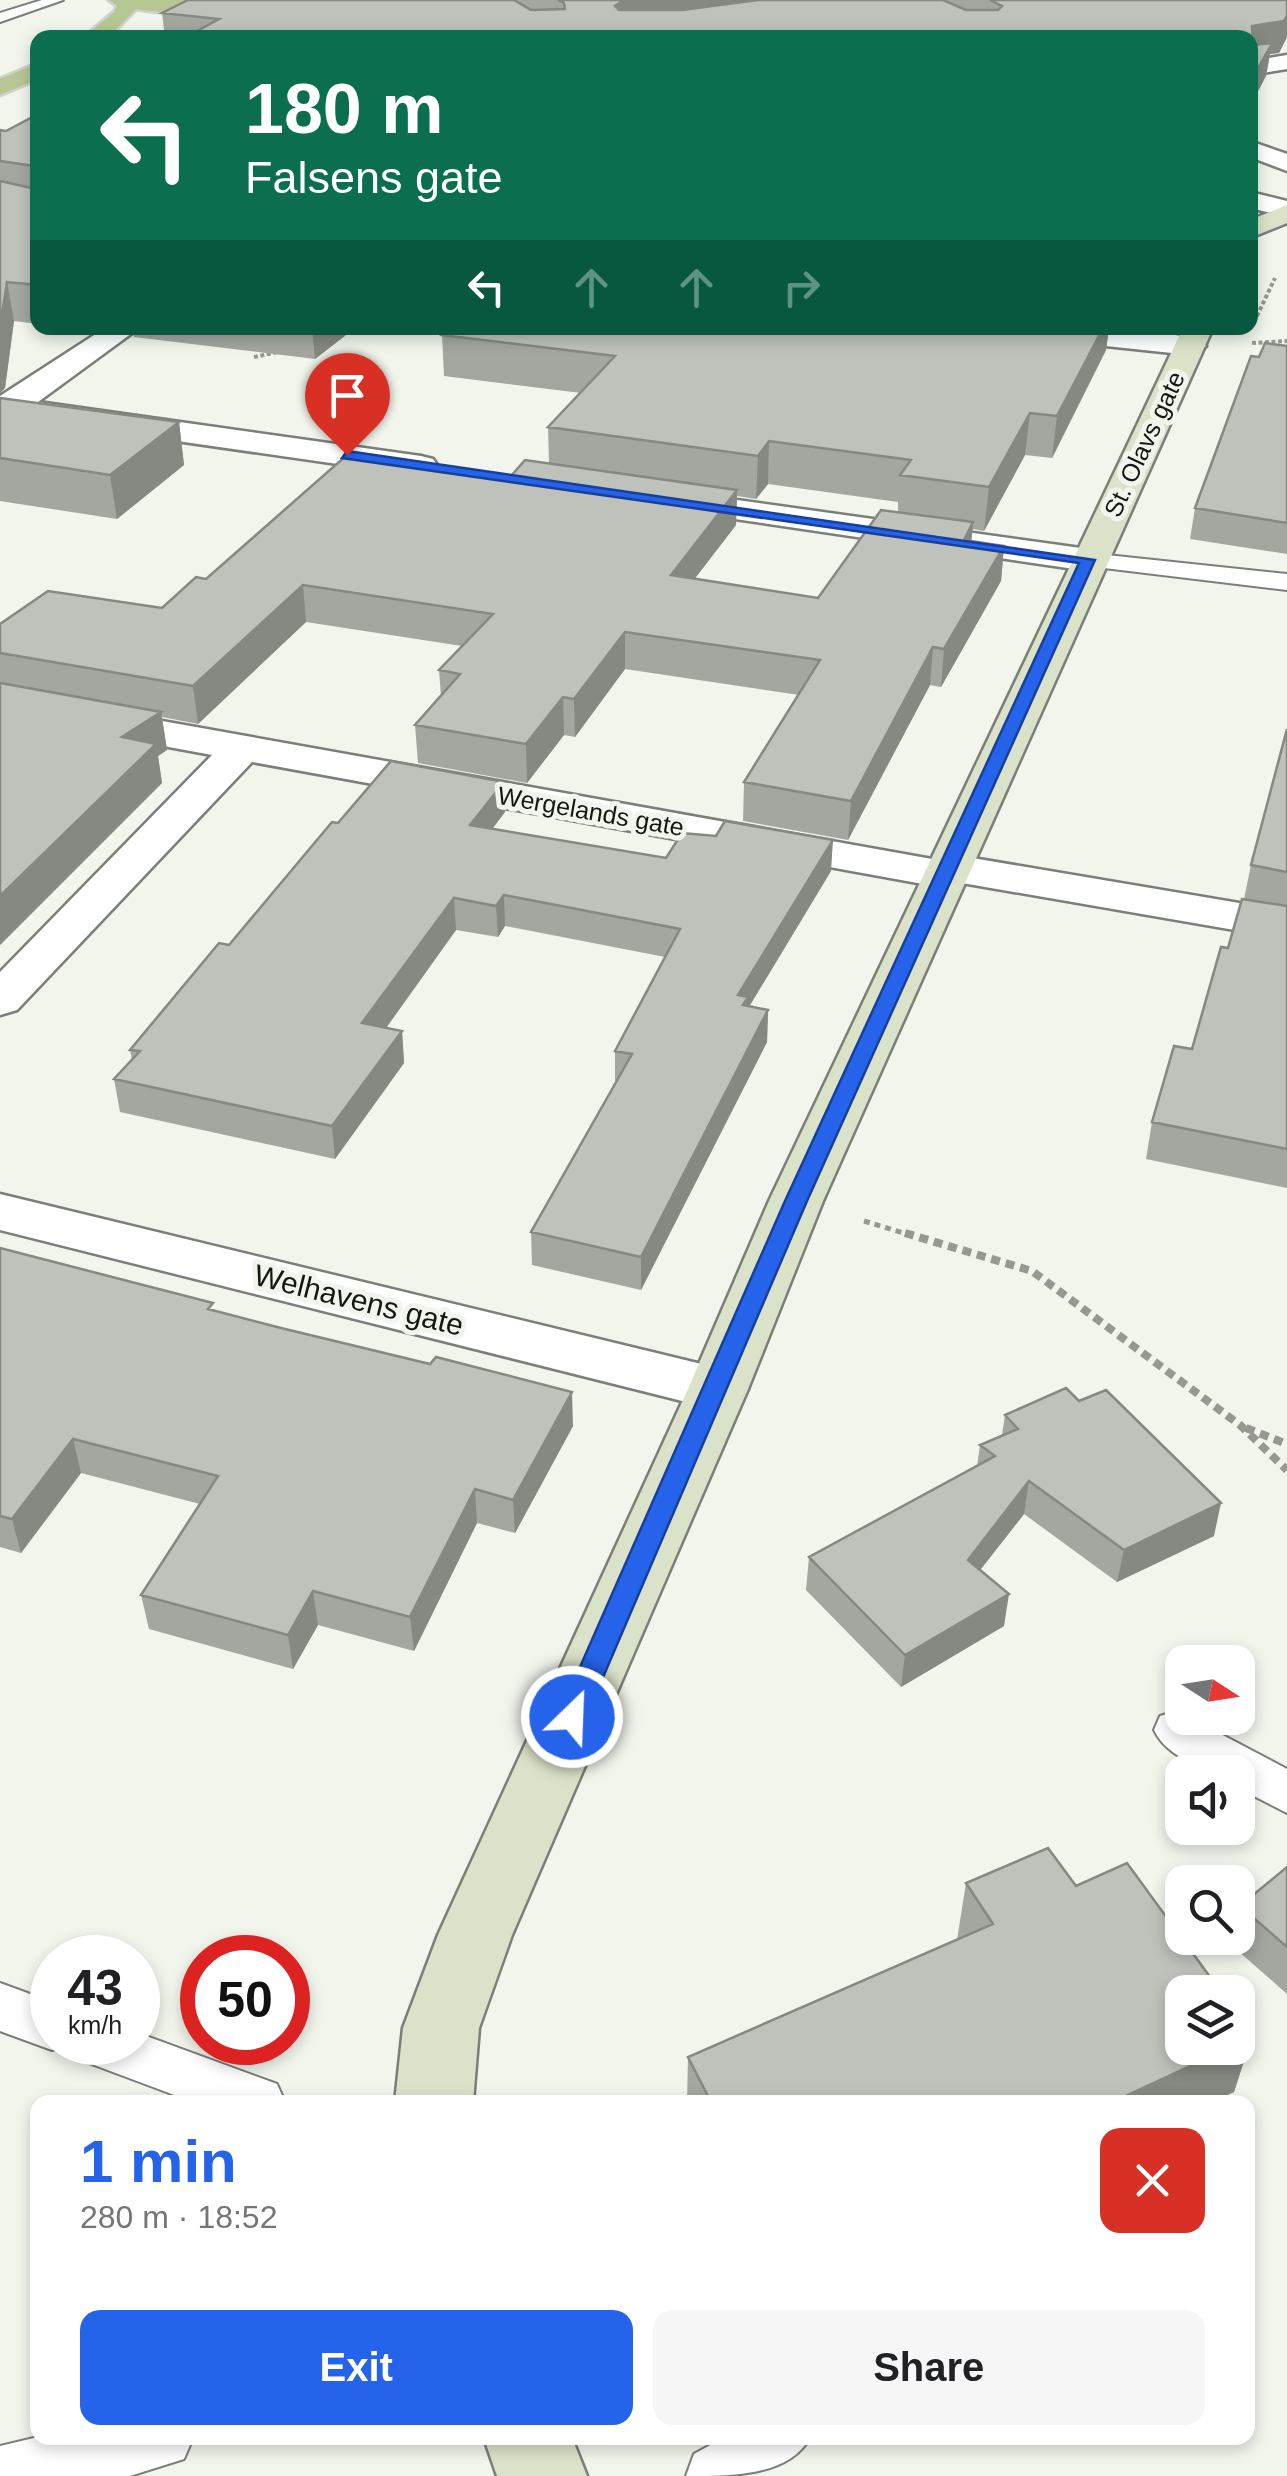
<!DOCTYPE html>
<meta charset="utf-8">
<style>
body{margin:0;font-family:Helvetica,sans-serif;background:#f6f6f6;color:#202124;height:100vh;display:flex;flex-direction:column;font-size:38px;white-space:nowrap}
*{box-sizing:border-box;margin:0}
p{font-size:32px;color:#757577}
.icon{flex:none;width:55px;height:55px;fill:none;stroke:currentColor;stroke-width:2;stroke-linecap:round;stroke-linejoin:round}
.map{position:relative;flex:1;overflow:hidden}
.side{position:absolute;left:30px;top:2095px;width:1225px;height:350px;display:flex;flex-direction:column;background:#fff;border-radius:20px;box-shadow:0 5px 15px #0003}
.side>*{flex:none}
.hud{position:absolute;left:30px;top:30px;width:1228px;height:305px;border-radius:20px;box-shadow:0 5px 15px #0003;background:#0b6e4f;color:#fff;overflow:hidden}
.needle{width:65px;rotate:102deg}
.buttons{position:absolute;left:1165px;top:1645px;display:grid;gap:20px}
.buttons a{display:grid;place-items:center;width:90px;height:90px;border-radius:20px;background:#fff;box-shadow:0 5px 15px #0003;font-size:50px}
.speed{position:absolute;left:30px;top:1935px;display:flex;gap:20px;font-size:50px;font-weight:700;text-align:center}
.speed>*{display:grid;place-content:center;width:130px;height:130px;border-radius:50%;background:#fff;box-shadow:0 5px 15px #0003;line-height:1}
.speed small{font-size:25px;font-weight:400}
.speed .limit{border:15px solid #d22;background:#fff;color:#111}
.pin{position:absolute;display:grid;place-items:center;width:85px;height:85px;color:#fff;margin:-102px -42px;border-radius:50% 50% 50% 0;rotate:-45deg;box-shadow:0 0 10px #0007}
.pin .icon{rotate:45deg}
.me{position:absolute;width:110px;margin:-55px;rotate:24deg;stroke-linejoin:round;filter:drop-shadow(0 0 8px #0008)}
.turn{display:flex;align-items:center;gap:35px;height:210px;padding:0 50px;font-size:45px}
.turn .icon{width:130px;height:130px;stroke-width:2.5}
.turn b{display:block;font-size:70px;line-height:85px}
.lanes{display:flex;align-items:center;height:95px;padding:0 50px;background:#0003;justify-content:center;gap:50px;direction:ltr}
.lanes .off{opacity:.35}
.round{display:grid;place-items:center;flex:none;width:105px;height:105px;border-radius:20px;background:#f6f6f6}
.head{display:flex;align-items:center;justify-content:space-between;height:170px;padding:0 50px}
h1{font-size:60px;font-weight:800;line-height:75px;color:#2563eb}
.button{display:flex;gap:20px;margin-top:auto;padding:20px 50px}
.button a{flex:1;height:115px;border-radius:20px;background:#2563eb;color:#fff;font-size:40px;font-weight:800;line-height:115px;text-align:center}
.button a+a{background:#f6f6f6;color:#202124}
.map>svg:first-child{display:block}
.lines{fill:none;stroke-linecap:round;stroke-linejoin:round}
.lane-casing{stroke:#7c7f77;stroke-width:4}
.street-casing{stroke:#7c7f77;stroke-width:5}
.secondary-casing{stroke:#7c7f77;stroke-width:5}
.primary-casing{stroke:#d0d1d0;stroke-width:5}
.path-far2{stroke:#969891;stroke-width:4;stroke-dasharray:4 2.5;stroke-linecap:butt}
.path-far1{stroke:#969891;stroke-width:5;stroke-dasharray:6 5;stroke-linecap:butt}
.path{stroke:#969891;stroke-width:8;stroke-dasharray:9 6;stroke-linecap:butt}
.lane{fill:#fff;fill-rule:evenodd}
.street{fill:#fff;fill-rule:evenodd}
.secondary{fill:#dae3c9;fill-rule:evenodd}
.primary{fill:#b6c793;fill-rule:evenodd}
.wall{fill:#a4a7a0;fill-rule:evenodd}
.shaded-wall{fill:#868882}
.building{fill:#bfc2ba;stroke:#868882;stroke-width:2.5}
.route{fill:#2563eb;stroke:#184099;stroke-width:2.5}
.labels{text-anchor:middle;dominant-baseline:central;stroke-width:10;stroke-linejoin:round;paint-order:stroke}
.far-street-label{font-size:25px;fill:#161714;stroke:#f2f5ec}
.street-label{font-size:30px;fill:#161714;stroke:#f2f5ec}
</style>
<div class="map">
<svg width="1287" height="2476" viewBox="0 0 1287 2476">
<rect width="100%" height="100%" fill="#f2f5ec"/>
<g class="lines">
<g class="lane-casing">
<path id="lane" d="M 42,0 L 63,0 L 0,22 L 0,13 Z
M 1088,553 L 1287,574 L 1287,590 L 1079,565 L 1076,560 Z
M 1177,1711 L 1287,1769 L 1287,1813 L 1238,1788 L 1238,1772 C 1207,1772 1168,1759 1154,1730 L 1160,1716 Z
M 0,1983 L 52,2002 L 52,2042 L 71,2043 L 52,2050 L 0,2031 Z
M 138,2033 L 277,2084 L 285,2102 L 193,2102 L 78,2059 L 71,2042 L 138,2042 Z
M 38,2437 L 193,2438 L 184,2459 L 130,2476 L 0,2476 L 0,2446 Z
M 723,2438 L 810,2438 C 788,2476 734,2476 686,2476 L 694,2454 Z"/>
</g>
<g class="street-casing">
<path id="street" d="M 1287,55 L 1287,69 L 1250,75 L 1250,61 Z
M 1250,141 L 1287,154 L 1287,171 L 1250,157 Z
M 1250,192 L 1287,201 L 1287,217 L 1250,208 Z
M 105,328 L 139,328 L 38,402 L 421,456 L 433,459 L 438,466 L 433,473 L 421,476 L 16,418 L 0,424 L 0,396 Z
M 1005,328 C 1035,326 1192,326 1206,346 L 1191,355 L 1020,337 Z
M 665,490 L 1088,549 L 1101,552 L 1106,560 L 1101,568 L 1088,571 L 653,507 L 648,500 L 653,493 Z
M 0,692 L 932,859 L 949,854 L 1287,911 L 1287,939 L 962,883 L 945,888 L 252,762 L 17,1010 L 0,1015 L 0,972 L 212,755 L 0,716 Z
M 0,1194 L 718,1368 L 739,1374 L 748,1389 L 739,1404 L 718,1410 L 0,1230 Z"/>
</g>
<g class="secondary-casing">
<path id="secondary" d="M 1287,205 L 1287,223 L 1250,238 L 1250,220 Z
M 1183,328 L 1213,328 L 823,1201 L 748,1389 L 512,1935 L 479,2028 L 473,2102 L 395,2102 L 403,2028 L 438,1935 L 688,1389 L 769,1201 Z
M 484,2438 L 572,2438 L 587,2476 L 497,2476 Z"/>
</g>
<g class="primary-casing">
<path id="primary" d="M 109,0 L 215,0 C 198,14 158,13 136,9 L 108,38 L 83,38 L 114,12 L 117,6 Z
M 38,63 L 38,79 L 0,95 L 0,79 Z"/>
</g>
<path class="path-far2" d="M 1257,316 L 1275,278
M 1252,343 L 1287,341
M 254,357 L 278,352"/>
<path class="path-far1" d="M 864,1221 L 913,1236"/>
<path class="path" d="M 905,1233 L 1032,1271 L 1240,1425 L 1287,1470
M 1246,1428 L 1287,1444"/>
<use href="#lane" class="lane"/>
<use href="#street" class="street"/>
<use href="#secondary" class="secondary"/>
<use href="#primary" class="primary"/>
</g>
<path class="wall" d="M 188,0 L 1287,0 L 1287,37 L 1279,53 L 1270,54 L 1266,76 L 1250,38 L 165,38 L 162,13 Z
M 38,114 L 38,324 L 14,321 L 5,388 L 0,393 L 0,130 L 6,131 Z
M 62,328 L 100,328 L 93,331 Z
M 132,328 L 355,328 L 315,359 L 134,337 Z
M 450,328 L 1109,328 L 1106,350 L 1052,458 L 1025,455 L 984,531 L 973,529 L 971,541 L 1004,546 L 1001,581 L 941,687 L 930,685 L 848,840 L 743,821 L 744,782 L 799,695 L 625,669 L 575,737 L 564,735 L 527,783 L 418,763 L 415,725 L 441,696 L 439,670 L 462,646 L 306,622 L 198,724 L 162,717 L 167,750 L 158,756 L 162,783 L 0,945 L 0,624 L 162,608 L 206,579 L 549,464 L 548,427 L 581,393 L 444,376 L 442,335 ZM 768,484 L 898,502 L 898,512 L 818,598 L 695,578 L 736,525 L 737,496 L 756,499 Z
M 1287,346 L 1287,554 L 1190,539 L 1195,508 L 1259,357 Z
M 0,398 L 179,422 L 184,465 L 117,519 L 0,501 Z
M 1287,729 L 1287,1188 L 1146,1159 L 1152,1122 L 1192,1049 L 1244,899 L 1251,865 Z
M 505,812 L 492,829 L 666,858 L 831,871 L 749,1007 L 768,1010 L 767,1042 L 641,1290 L 532,1265 L 531,1232 L 615,1083 L 615,1051 L 665,957 L 505,926 L 498,937 L 456,930 L 386,1028 L 402,1031 L 404,1063 L 335,1159 L 120,1112 L 114,1079 L 132,1060 L 130,1050 L 229,945 L 338,823 Z
M 0,1248 L 215,1311 L 573,1426 L 515,1533 L 477,1523 L 414,1651 L 318,1625 L 293,1669 L 149,1629 L 141,1595 L 200,1504 L 81,1473 L 21,1553 L 0,1547 Z
M 1005,1415 L 1214,1536 L 1117,1582 L 1024,1514 L 980,1570 L 1004,1626 L 901,1687 L 806,1590 L 809,1557 L 977,1466 L 980,1445 L 1002,1435 Z
M 1287,1867 L 1287,1994 L 1229,1943 L 1231,1938 L 1238,1938 L 1238,1915 L 1240,1906 Z
M 966,1883 L 1076,1886 L 1252,2036 L 1234,2092 L 1212,2102 L 687,2102 L 688,2057 L 957,1940 Z"/>
<path class="shaded-wall" d="M 624,0 L 837,0 L 630,27 L 615,6 Z
M 1287,16 L 1287,37 L 1279,53 L 1270,54 L 1266,76 L 1250,107 L 1252,26 Z
M 7,282 L 14,321 L 5,388 L 0,393 L 0,327 Z
M 312,328 L 355,328 L 315,359 Z
M 1103,328 L 1109,328 L 1106,350 L 1052,458 L 1057,416 Z
M 1030,413 L 1025,455 L 984,531 L 989,487 Z
M 179,422 L 184,465 L 117,519 L 110,475 Z
M 769,441 L 768,484 L 756,499 L 758,456 Z
M 737,490 L 736,525 L 670,611 L 671,575 Z
M 973,522 L 970,558 L 964,540 Z
M 1004,546 L 1001,581 L 941,687 L 944,649 Z
M 303,585 L 306,622 L 198,724 L 193,686 Z
M 625,632 L 625,669 L 575,737 L 574,699 Z
M 933,647 L 930,685 L 848,840 L 851,801 Z
M 563,697 L 564,735 L 527,783 L 526,744 Z
M 161,712 L 167,750 L 158,756 L 162,783 L 0,945 L 0,896 L 122,737 Z
M 504,782 L 505,812 L 472,856 L 470,825 Z
M 833,840 L 831,871 L 747,1010 L 738,995 Z
M 504,895 L 505,926 L 498,937 L 496,906 Z
M 454,898 L 456,930 L 366,1056 L 362,1023 Z
M 768,1010 L 767,1042 L 641,1290 L 641,1257 Z
M 402,1031 L 404,1063 L 335,1159 L 332,1126 Z
M 572,1392 L 573,1426 L 515,1533 L 513,1500 Z
M 73,1439 L 81,1473 L 21,1553 L 12,1519 Z
M 1029,1481 L 1024,1514 L 963,1592 L 968,1560 Z
M 475,1489 L 477,1523 L 414,1651 L 410,1617 Z
M 1221,1503 L 1214,1536 L 1117,1582 L 1124,1550 Z
M 313,1591 L 318,1625 L 293,1669 L 288,1635 Z
M 1009,1594 L 1004,1626 L 901,1687 L 905,1655 Z
M 1252,2036 L 1234,2092 L 1212,2102 L 1113,2102 L 1229,2048 L 1238,2048 L 1238,2043 Z"/>
<path class="building" d="M 188,0 L 514,0 L 531,10 L 565,9 L 564,3 L 558,0 L 624,0 L 615,6 L 619,10 L 682,10 L 758,0 L 943,0 L 966,10 L 998,10 L 1002,6 L 990,0 L 1287,0 L 1287,16 L 1284,21 L 1252,26 L 1253,45 L 1272,43 L 1250,83 L 1250,38 L 184,38 L 219,19 L 162,13 Z
M 38,114 L 38,285 L 7,282 L 0,327 L 0,181 L 31,188 L 36,184 L 35,166 L 0,161 L 0,130 L 6,131 Z
M 450,328 L 1103,328 L 1057,416 L 1030,413 L 989,487 L 900,475 L 911,460 L 769,441 L 758,456 L 548,427 L 615,356 L 442,335 Z
M 1265,343 L 1287,346 L 1287,523 L 1195,508 L 1251,356 L 1259,357 Z
M 0,398 L 179,422 L 110,475 L 0,458 Z
M 348,454 L 511,476 L 525,460 L 737,490 L 671,575 L 818,598 L 881,510 L 973,522 L 964,540 L 1004,546 L 944,649 L 933,647 L 851,801 L 744,782 L 820,660 L 625,632 L 574,699 L 563,697 L 526,744 L 415,725 L 460,674 L 439,670 L 493,614 L 303,585 L 193,686 L 0,653 L 0,624 L 48,591 L 162,608 L 196,577 L 206,579 Z
M 0,683 L 161,712 L 122,737 L 156,744 L 0,896 Z
M 1287,729 L 1287,872 L 1251,865 Z
M 391,761 L 504,782 L 470,825 L 666,858 L 682,833 L 716,836 L 725,821 L 833,840 L 738,995 L 748,997 L 743,1005 L 768,1010 L 641,1257 L 531,1232 L 632,1054 L 615,1051 L 680,929 L 504,895 L 496,906 L 454,898 L 362,1023 L 402,1031 L 332,1126 L 114,1079 L 140,1051 L 130,1050 L 219,943 L 229,945 L 332,822 L 338,823 Z
M 1242,899 L 1287,906 L 1287,1149 L 1152,1122 L 1174,1046 L 1192,1049 L 1221,947 L 1228,948 Z
M 0,1248 L 213,1303 L 208,1309 L 281,1328 L 430,1364 L 436,1357 L 572,1392 L 513,1500 L 475,1489 L 410,1617 L 313,1591 L 288,1635 L 141,1595 L 218,1476 L 73,1439 L 12,1519 L 0,1516 Z
M 1066,1388 L 1079,1401 L 1106,1390 L 1221,1503 L 1124,1550 L 1029,1481 L 968,1560 L 1009,1594 L 905,1655 L 809,1557 L 995,1456 L 980,1445 L 1018,1429 L 1005,1415 Z
M 1048,1848 L 1076,1886 L 1127,1863 L 1221,1992 L 1182,1992 L 1182,2048 L 1229,2048 L 1113,2102 L 711,2102 L 688,2057 L 993,1924 L 966,1883 Z
M 1287,1867 L 1287,1947 L 1240,1906 Z
M 1238,2016 L 1252,2036 L 1238,2043 Z"/>
<path class="route" d="M 347,451 L 1095,560 L 807,1201 L 586,1717 L 582,1725 L 562,1725 L 558,1717 L 785,1201 L 1079,563 L 342,458 Z"/>
<g class="labels">
<g class="far-street-label">
<text transform="translate(1144 444) rotate(-65)">St. Olavs gate</text>
<text transform="translate(591 811) rotate(10)">Wergelands gate</text>
</g>
<g class="street-label">
<text transform="translate(359 1300) rotate(14)">Welhavens gate</text>
</g>
</g>
</svg>
<div class="buttons">
<a><svg class="needle" viewBox="-14 -14 28 28"><path d="M0-13l5 13h-10z" fill="#e53935"/><path d="M0 13l5-13h-10z" fill="#757577"/></svg></a>
<a><svg class="icon" aria-label="sound" viewBox="0 0 24 24"><path d="M4 9h4l5-4v14l-5-4H4zM17 9q2 3 0 6"/></svg></a>
<a><svg class="icon" aria-label="search" viewBox="0 0 24 24"><circle cx="10" cy="10" r="6"/><path d="M15 15l6 6"/></svg></a>
<a><svg class="icon" aria-label="layers" viewBox="0 0 24 24"><path d="M12 4l9 5-9 5-9-5zM3 14l9 5 9-5"/></svg></a>
</div>
<div class="speed"><div>43<small>km/h</small></div><div class="limit">50</div></div>
<div class="pin" style="left:347px;top:455px;background:#d93025"><svg class="icon" aria-label="arrive" viewBox="0 0 24 24"><path d="M6 21V4h12l-3 4 3 4H6"/></svg></div>
<svg class="me" style="left:572px;top:1717px" viewBox="-20 -20 40 40"><circle r="17" fill="#2563eb" stroke="#fff" stroke-width="3"/><path d="M0-11L8 9 0 5-8 9z" fill="#fff"/></svg>
<div class="hud">
<div class="turn"><svg class="icon" aria-label="left" viewBox="0 0 24 24"><path d="M17 20v-9H6M10 6l-5 5 5 5"/></svg><div><b>180 m</b>Falsens gate</div></div>
<div class="lanes"><svg class="icon" aria-label="left" viewBox="0 0 24 24"><path d="M17 20v-9H6M10 6l-5 5 5 5"/></svg><svg class="icon off" aria-label="ahead" viewBox="0 0 24 24"><path d="M12 20V5M6 11l6-6 6 6"/></svg><svg class="icon off" aria-label="ahead" viewBox="0 0 24 24"><path d="M12 20V5M6 11l6-6 6 6"/></svg><svg class="icon off" aria-label="right" viewBox="0 0 24 24"><path d="M7 20v-9h11M14 6l5 5-5 5"/></svg></div>
</div>
<section class="side">
<div class="head"><div><h1>1 min</h1><p>280 m · 18:52</p></div><a class="round" style="background:#d93025;color:#fff"><svg class="icon" aria-label="close" viewBox="0 0 24 24"><path d="M6 6l12 12M18 6L6 18"/></svg></a></div>
<div class="button"><a>Exit</a><a>Share</a></div>
</section>
</div>
